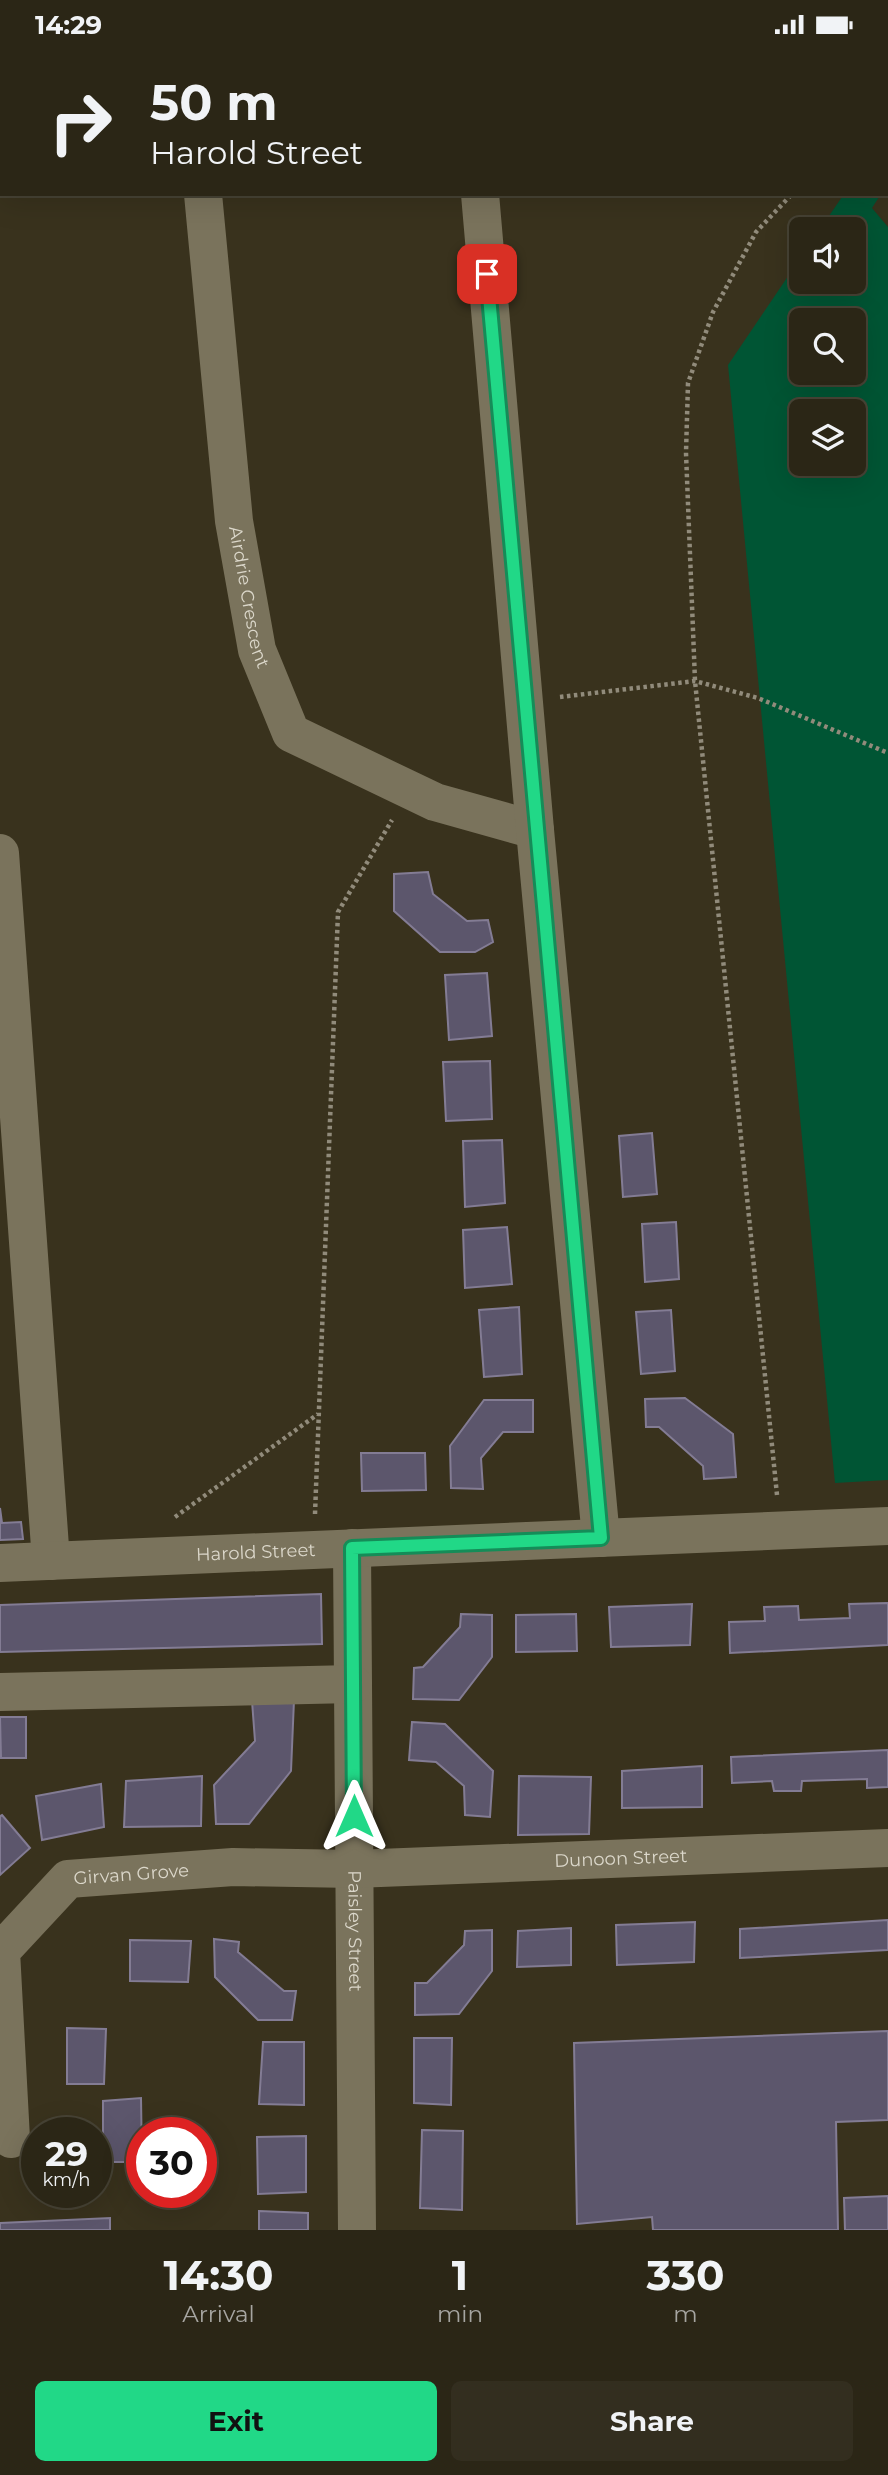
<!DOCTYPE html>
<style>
body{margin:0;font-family:Montserrat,sans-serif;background:#332e1f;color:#f1f3f6;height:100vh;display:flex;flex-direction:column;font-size:26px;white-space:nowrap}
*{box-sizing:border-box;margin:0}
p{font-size:23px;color:#a6a5a1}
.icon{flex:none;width:38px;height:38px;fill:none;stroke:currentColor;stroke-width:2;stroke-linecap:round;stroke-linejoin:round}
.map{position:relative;height:2181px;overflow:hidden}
.sheet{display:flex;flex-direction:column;background:#2b2616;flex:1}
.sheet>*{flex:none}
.banner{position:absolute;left:0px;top:0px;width:889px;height:147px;box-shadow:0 7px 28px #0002,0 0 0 2px #474335;background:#2b2616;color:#f1f3f6;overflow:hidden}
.fabs{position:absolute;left:789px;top:168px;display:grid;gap:14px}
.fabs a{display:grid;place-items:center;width:77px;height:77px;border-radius:10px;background:#2b2616;box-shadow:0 7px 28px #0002,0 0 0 2px #474335;font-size:35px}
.speed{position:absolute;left:21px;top:2068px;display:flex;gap:14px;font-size:35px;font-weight:700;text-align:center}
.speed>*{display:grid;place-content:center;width:91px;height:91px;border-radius:50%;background:#2b2616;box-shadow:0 7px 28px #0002,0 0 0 2px #474335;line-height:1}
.speed small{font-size:18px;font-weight:400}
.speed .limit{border:10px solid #d22;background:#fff;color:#111}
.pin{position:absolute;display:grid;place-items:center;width:60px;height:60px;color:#fff;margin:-30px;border-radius:14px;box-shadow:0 4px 10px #0006}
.me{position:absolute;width:77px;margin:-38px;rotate:0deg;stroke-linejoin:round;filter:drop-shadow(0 0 5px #0008)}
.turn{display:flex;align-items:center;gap:24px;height:147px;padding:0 35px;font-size:32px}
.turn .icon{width:91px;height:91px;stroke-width:2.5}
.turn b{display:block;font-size:49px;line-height:60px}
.eta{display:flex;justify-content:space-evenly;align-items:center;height:119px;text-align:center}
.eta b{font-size:42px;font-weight:700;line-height:49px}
.action{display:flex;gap:14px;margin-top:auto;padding:14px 35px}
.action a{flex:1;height:80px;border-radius:10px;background:#21d887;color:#111;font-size:28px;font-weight:700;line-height:80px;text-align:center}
.action a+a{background:#332e1f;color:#f1f3f6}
.status{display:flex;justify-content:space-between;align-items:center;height:49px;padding:0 35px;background:#2b2616;direction:ltr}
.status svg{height:19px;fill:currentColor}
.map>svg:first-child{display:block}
.green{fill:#005534;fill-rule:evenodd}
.building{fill:#5c566c;stroke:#837c94;stroke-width:2}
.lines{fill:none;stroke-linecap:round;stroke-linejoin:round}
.path{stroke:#918b7b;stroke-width:4.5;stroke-dasharray:3.5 3.5;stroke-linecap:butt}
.minor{stroke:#7a735c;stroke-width:38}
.route-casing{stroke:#158c58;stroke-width:18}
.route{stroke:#21d887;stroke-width:12}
.labels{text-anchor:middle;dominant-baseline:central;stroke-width:5;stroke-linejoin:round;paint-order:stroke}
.street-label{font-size:18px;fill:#dbd7ca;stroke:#2f2813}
</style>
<div class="status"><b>14:29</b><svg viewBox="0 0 49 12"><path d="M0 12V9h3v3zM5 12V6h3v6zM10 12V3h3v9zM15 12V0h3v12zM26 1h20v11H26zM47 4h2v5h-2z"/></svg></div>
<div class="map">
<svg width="888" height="2181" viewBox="0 0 888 2181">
<rect width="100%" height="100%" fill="#39321d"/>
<path class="green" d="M 844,145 L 881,145 L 872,159 L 888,178 L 888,1431 L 835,1434 L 728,316 L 801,208 L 802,233 L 854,233 L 854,180 L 820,180 ZM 802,271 L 854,271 L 854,324 L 802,324 ZM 802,362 L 854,362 L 854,415 L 802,415 Z"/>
<path class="building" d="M 774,0 L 848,0 L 850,2 L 776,2 Z
M 428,823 L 433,845 L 467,872 L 488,871 L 493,893 L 475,903 L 440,903 L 394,862 L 394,825 Z
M 487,924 L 492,987 L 449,991 L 445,926 Z
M 490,1012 L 492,1070 L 446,1072 L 443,1013 Z
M 652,1084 L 657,1145 L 623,1148 L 619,1087 Z
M 502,1091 L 505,1154 L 465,1158 L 463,1092 Z
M 676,1173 L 679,1230 L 645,1233 L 642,1175 Z
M 507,1178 L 512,1235 L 465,1239 L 463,1181 Z
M 519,1258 L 522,1325 L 484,1328 L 479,1261 Z
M 671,1261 L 675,1322 L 641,1325 L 636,1263 Z
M 685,1349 L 733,1385 L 736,1428 L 704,1430 L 703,1417 L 659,1378 L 646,1378 L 645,1350 Z
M 484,1351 L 533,1351 L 533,1383 L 503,1383 L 481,1409 L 483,1440 L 451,1439 L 450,1397 Z
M 361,1404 L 425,1404 L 426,1441 L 362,1442 Z
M 0,1459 L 2,1474 L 21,1473 L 23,1490 L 0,1491 Z
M 321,1545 L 322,1595 L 0,1603 L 0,1556 Z
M 888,1554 L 888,1596 L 730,1604 L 729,1573 L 765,1572 L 764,1558 L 798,1557 L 799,1571 L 850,1569 L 849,1555 Z
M 692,1555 L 690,1596 L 611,1598 L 609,1558 Z
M 461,1565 L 492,1566 L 492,1608 L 459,1651 L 413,1650 L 414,1619 L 423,1618 L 460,1578 Z
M 576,1565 L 577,1602 L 516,1603 L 516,1566 Z
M 294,1651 L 291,1722 L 249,1775 L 216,1775 L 214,1736 L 255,1692 L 252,1652 Z
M 0,1668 L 26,1668 L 26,1709 L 1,1709 Z
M 412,1673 L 445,1675 L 493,1722 L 490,1768 L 465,1766 L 464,1737 L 436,1713 L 409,1711 Z
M 888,1701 L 888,1738 L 867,1739 L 867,1730 L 802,1732 L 801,1742 L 774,1742 L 772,1732 L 732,1734 L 731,1708 Z
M 702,1717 L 702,1758 L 622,1759 L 622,1722 Z
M 202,1727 L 201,1777 L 124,1778 L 126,1732 Z
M 519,1727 L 591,1728 L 589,1785 L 518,1786 Z
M 101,1735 L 104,1778 L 42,1791 L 36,1747 Z
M 2,1766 L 30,1799 L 0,1826 L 0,1767 Z
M 888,1871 L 888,1901 L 740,1909 L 740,1880 Z
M 695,1873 L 694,1913 L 617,1916 L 616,1876 Z
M 571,1879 L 571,1916 L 517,1918 L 518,1882 Z
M 492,1881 L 492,1922 L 459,1965 L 415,1966 L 415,1934 L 427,1934 L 464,1896 L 465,1882 Z
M 214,1890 L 239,1893 L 238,1903 L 284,1942 L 296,1942 L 292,1971 L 258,1971 L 215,1928 Z
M 130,1891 L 191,1892 L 188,1933 L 130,1932 Z
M 67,1979 L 106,1980 L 104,2035 L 67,2035 Z
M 888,1982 L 888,2071 L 836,2073 L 838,2181 L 653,2181 L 652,2168 L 577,2175 L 574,1994 Z
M 414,1989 L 452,1989 L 451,2056 L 414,2054 Z
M 263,1993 L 304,1993 L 304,2056 L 259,2055 Z
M 141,2049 L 142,2113 L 103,2113 L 103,2052 Z
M 422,2081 L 463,2082 L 462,2161 L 420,2159 Z
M 306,2087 L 306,2143 L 258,2145 L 257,2088 Z
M 888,2147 L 888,2181 L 845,2181 L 844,2149 Z
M 259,2162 L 308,2164 L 308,2181 L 259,2181 Z
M 110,2169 L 110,2181 L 0,2181 L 0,2174 Z"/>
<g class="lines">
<path class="path" d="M 887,45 L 888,45
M 560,648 L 695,632 L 758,649 L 888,704
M 777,1446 L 695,632 L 686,404 L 688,334 L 713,263 L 756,183 L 792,145
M 315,1465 L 338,863 L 392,771
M 175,1468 L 318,1365"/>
<g class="minor">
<path d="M 213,2 L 214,0"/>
<path d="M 537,2 L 538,0"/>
<path id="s1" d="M 203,145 L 234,472 L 257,601 L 291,684 L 435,753 L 535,781"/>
<path d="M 480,145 L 535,781 L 601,1489"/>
<path d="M 0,804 L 51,1512"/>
<path id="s2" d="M 352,1499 L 357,2181"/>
<path id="s3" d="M 0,1514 L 888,1477"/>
<path d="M 0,1643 L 353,1635"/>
<path id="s4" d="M 11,2090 L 1,1902 L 68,1830 L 233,1818 L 354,1820 L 888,1799"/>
</g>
</g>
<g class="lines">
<g class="route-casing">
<path id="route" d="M 354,1767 L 352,1499 L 601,1489 L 487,225"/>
</g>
<use href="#route" class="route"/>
</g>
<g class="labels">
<g class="street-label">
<text stroke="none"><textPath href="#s1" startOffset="406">Airdrie Crescent</textPath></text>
<text stroke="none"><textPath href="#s3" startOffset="256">Harold Street</textPath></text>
<text stroke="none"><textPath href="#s4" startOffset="840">Dunoon Street</textPath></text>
<text stroke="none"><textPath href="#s4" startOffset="350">Girvan Grove</textPath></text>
<text stroke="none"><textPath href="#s2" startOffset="383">Paisley Street</textPath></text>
</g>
</g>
</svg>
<div class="fabs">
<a><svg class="icon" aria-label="sound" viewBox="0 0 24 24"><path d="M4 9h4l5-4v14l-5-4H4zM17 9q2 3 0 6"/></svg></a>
<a><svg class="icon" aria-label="search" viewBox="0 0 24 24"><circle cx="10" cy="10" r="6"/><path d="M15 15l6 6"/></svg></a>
<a><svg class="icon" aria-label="layers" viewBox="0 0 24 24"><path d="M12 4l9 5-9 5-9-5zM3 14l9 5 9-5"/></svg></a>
</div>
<div class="speed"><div>29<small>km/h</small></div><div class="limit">30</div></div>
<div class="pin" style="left:487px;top:225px;background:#d93025"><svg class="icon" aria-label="arrive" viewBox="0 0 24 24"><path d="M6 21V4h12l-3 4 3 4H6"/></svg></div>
<svg class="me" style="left:354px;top:1767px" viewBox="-20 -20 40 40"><path d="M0-17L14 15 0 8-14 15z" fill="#21d887" stroke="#fff" stroke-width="4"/></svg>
<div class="banner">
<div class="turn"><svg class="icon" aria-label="right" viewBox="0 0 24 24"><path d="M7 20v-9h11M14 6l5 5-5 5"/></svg><div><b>50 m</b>Harold Street</div></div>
</div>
</div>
<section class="sheet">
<div class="eta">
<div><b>14:30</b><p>Arrival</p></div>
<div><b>1</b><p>min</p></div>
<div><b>330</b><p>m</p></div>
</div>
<div class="action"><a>Exit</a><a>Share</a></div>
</section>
